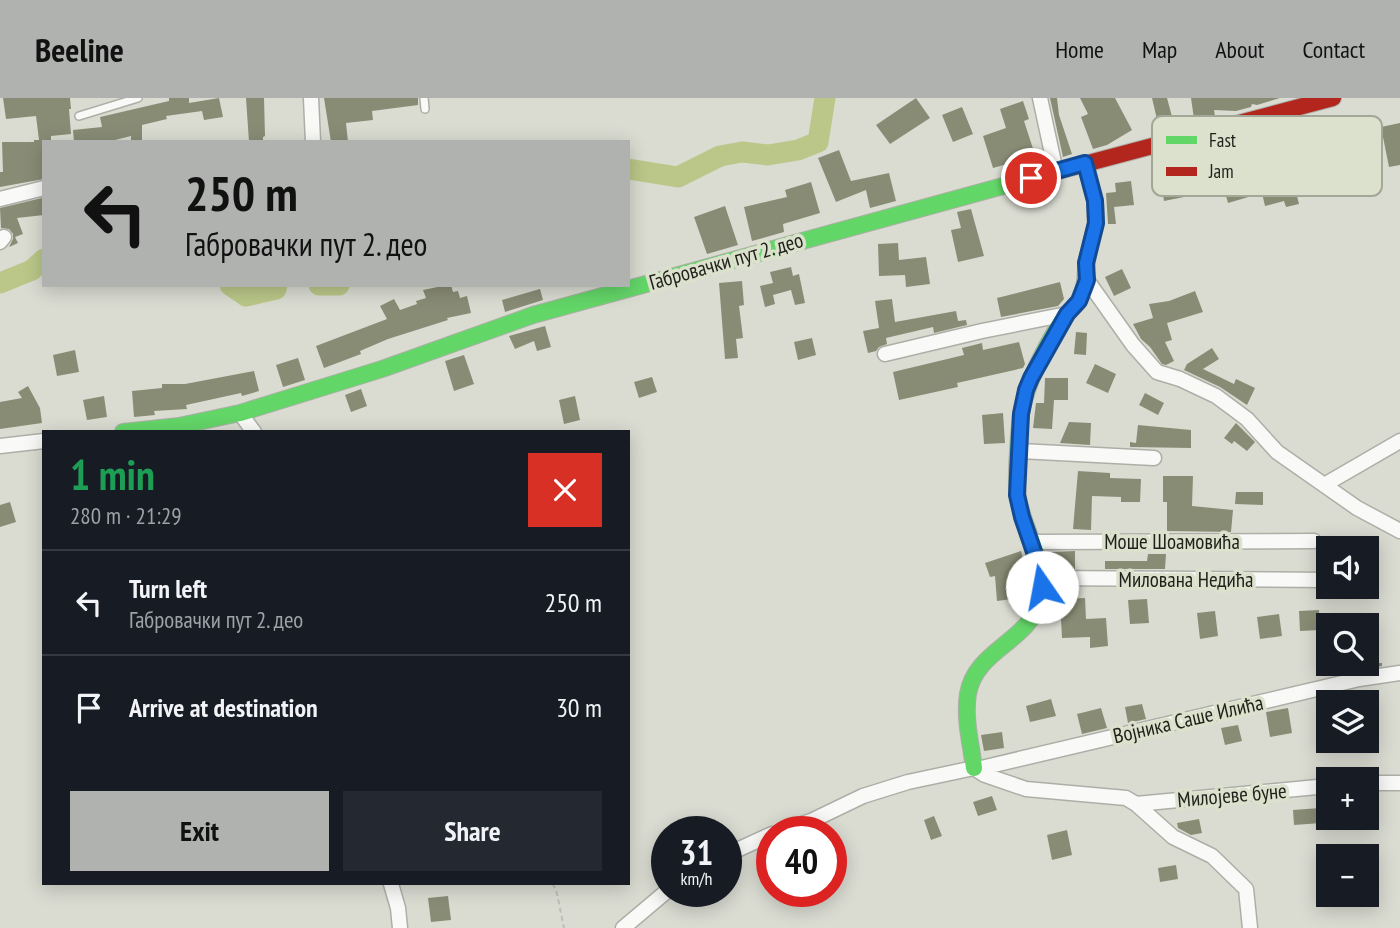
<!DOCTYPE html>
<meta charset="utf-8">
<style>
body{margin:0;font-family:"PT Sans Narrow",sans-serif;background:#242831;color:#f1f3f6;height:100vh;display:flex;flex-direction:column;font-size:26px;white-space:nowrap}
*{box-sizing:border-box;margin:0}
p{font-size:23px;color:#9ea1a6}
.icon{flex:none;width:38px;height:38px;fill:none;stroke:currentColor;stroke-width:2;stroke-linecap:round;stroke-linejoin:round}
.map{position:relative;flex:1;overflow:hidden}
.panel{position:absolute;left:42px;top:332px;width:588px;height:455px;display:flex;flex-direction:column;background:#171b24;border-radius:0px;box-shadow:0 4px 18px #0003}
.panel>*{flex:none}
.top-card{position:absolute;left:42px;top:42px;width:588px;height:147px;border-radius:0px;box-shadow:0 4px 18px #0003;background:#b0b2b0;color:#111;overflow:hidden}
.tools{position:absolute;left:1316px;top:438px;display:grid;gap:14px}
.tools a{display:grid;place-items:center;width:63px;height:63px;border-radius:0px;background:#171b24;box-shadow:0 4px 18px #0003;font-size:35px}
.speed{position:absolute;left:651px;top:718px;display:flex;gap:14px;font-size:35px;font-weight:700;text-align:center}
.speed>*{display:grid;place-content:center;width:91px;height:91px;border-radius:50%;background:#171b24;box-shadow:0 4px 18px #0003;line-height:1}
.speed small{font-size:18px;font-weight:400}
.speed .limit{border:10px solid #d22;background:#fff;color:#111}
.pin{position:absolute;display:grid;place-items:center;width:60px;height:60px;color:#fff;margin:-30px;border:4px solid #fff;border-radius:50%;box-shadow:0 2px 7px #0007}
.me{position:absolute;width:77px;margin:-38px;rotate:348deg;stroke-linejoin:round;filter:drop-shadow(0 0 5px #0008)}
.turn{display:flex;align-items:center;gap:24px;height:147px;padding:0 28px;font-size:32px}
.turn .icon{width:91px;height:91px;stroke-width:2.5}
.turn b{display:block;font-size:49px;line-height:60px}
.round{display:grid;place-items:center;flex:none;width:74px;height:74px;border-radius:0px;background:#242831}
.overview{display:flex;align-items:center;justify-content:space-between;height:119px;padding:0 28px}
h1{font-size:42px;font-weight:600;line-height:52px;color:#1e9e55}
.action{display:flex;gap:14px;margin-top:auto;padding:14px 28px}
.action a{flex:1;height:80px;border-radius:0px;background:#b0b2b0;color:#111;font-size:28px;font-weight:600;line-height:80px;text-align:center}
.action a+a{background:#242831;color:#f1f3f6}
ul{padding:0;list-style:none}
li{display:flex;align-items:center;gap:21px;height:105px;padding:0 28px;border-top:2px solid #363941}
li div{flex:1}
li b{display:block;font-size:26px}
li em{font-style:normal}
header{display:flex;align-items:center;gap:42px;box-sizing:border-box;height:98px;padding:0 35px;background:#b0b2b0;color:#111}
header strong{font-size:33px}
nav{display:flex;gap:38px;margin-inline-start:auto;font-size:24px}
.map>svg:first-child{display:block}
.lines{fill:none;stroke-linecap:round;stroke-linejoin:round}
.river{stroke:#bac788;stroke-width:21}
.building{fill:#898c75}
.lane-casing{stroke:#adafa7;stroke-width:10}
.street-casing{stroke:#adafa7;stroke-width:17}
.fast-casing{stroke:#adafa7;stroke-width:18}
.jam-casing{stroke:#adafa7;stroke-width:18}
.path{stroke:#bdbdba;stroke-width:2;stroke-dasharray:5 3.5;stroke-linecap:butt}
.lane{stroke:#f9faf8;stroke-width:7}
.street{stroke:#f9faf8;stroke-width:14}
.fast{stroke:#63d668;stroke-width:16}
.jam{stroke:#b3261e;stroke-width:16}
.route-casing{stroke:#114b97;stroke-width:18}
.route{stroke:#1a73e8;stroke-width:12}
.labels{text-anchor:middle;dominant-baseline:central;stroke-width:7;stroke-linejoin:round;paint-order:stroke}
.street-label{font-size:21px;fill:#1e2019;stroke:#dce1cd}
.key{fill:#dce1cd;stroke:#a3a797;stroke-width:2}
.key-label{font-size:19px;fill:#1e2019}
</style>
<header>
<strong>Beeline</strong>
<nav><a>Home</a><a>Map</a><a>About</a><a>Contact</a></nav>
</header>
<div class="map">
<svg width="1400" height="830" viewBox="0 0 1400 830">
<rect width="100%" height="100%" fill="#dadcd2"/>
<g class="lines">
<path class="river" d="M 628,71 L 678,79 L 720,58 L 742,54 L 768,57 L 798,52 L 818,44 L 825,0
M 0,185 L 32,172 L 44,161
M 230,187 L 246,198 L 276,191 L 277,187
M 319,187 L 339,187"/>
</g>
<path class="building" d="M 3,0 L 70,0 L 71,11 L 69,11 L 71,36 L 51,38 L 51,44 L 44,44 L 44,81 L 0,89 L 0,74 L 3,74 L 2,44 L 34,44 L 34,42 L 39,42 L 36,18 L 6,21 Z
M 169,0 L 189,0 L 189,5 L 219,0 L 223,19 L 204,22 L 202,13 L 166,18 L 167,21 L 142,27 L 142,44 L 131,44 L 131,38 L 107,44 L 74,44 L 73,32 L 102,29 L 100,19 L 169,3 Z
M 246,0 L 264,0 L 265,38 L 263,39 L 263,44 L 249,44 Z
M 324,0 L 418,0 L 418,7 L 372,13 L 373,22 L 346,25 L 348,44 L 331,44 Z
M 916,0 L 930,20 L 890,46 L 876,27 Z
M 1050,0 L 1057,0 L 1059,17 L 1072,56 L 1063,59 Z
M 1080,0 L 1115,0 L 1132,32 L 1107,47 L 1093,51 L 1081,19 L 1088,16 Z
M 1152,0 L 1167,0 L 1174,26 L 1159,30 Z
M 1191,0 L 1280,0 L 1257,7 L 1252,6 L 1251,9 L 1236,13 L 1214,12 L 1215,18 L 1194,21 Z
M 1023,3 L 1029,21 L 1024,23 L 1038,66 L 1009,73 L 1007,66 L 993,70 L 983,38 L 1006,30 L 1000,11 Z
M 962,9 L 973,36 L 953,44 L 942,17 Z
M 1400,25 L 1400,67 L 1389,69 L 1381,29 Z
M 1280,32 L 1287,56 L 1294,53 L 1298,64 L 1312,59 L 1320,82 L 1295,90 L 1299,106 L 1286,109 L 1284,103 L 1265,108 L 1262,95 L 1228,105 L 1222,84 L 1255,75 L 1250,50 L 1272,45 L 1270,34 Z
M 839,52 L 851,83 L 889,75 L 896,103 L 870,110 L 866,92 L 836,104 L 818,60 Z
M 1176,55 L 1180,77 L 1207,70 L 1211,87 L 1183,94 L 1184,99 L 1164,103 L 1157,59 Z
M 1131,83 L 1134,107 L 1114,109 L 1116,126 L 1108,126 L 1106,95 L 1116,94 L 1115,85 Z
M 811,84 L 820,115 L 783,126 L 784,134 L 752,143 L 744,109 L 787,99 L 785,92 Z
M 42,100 L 44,117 L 17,120 L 23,136 L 15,139 L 18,145 L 9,149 L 13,141 L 13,136 L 9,131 L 1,130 L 0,110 Z
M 725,108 L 738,147 L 707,156 L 694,119 Z
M 971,111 L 984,158 L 958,164 L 951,132 L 961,130 L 957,114 Z
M 898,145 L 899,162 L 926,159 L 930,186 L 906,189 L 905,177 L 879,178 L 878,146 Z
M 791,169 L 793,178 L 799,176 L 805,205 L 795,207 L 791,192 L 773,197 L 775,206 L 765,209 L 760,188 L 773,185 L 770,174 Z
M 1122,171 L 1131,190 L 1114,198 L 1105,179 Z
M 742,183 L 744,207 L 739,208 L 743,240 L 736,241 L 738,260 L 725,261 L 719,185 Z
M 1060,184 L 1064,201 L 1058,208 L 1001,219 L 997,200 Z
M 447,187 L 451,187 L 453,194 L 458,193 L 460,200 L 467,198 L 471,215 L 447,220 L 448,222 L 388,241 L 360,253 L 361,256 L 324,270 L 316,248 L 387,221 L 380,208 L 394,201 L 400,212 L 417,206 L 416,203 L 426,200 L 423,192 Z
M 540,191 L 543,202 L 505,214 L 502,202 Z
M 1195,193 L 1203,214 L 1167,225 L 1172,242 L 1165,244 L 1174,263 L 1166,267 L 1162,266 L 1150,249 L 1141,241 L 1133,226 L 1153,220 L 1149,206 L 1169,203 Z
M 892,201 L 895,224 L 956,213 L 958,223 L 966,222 L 967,227 L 934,235 L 933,229 L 886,240 L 887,246 L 879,249 L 876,253 L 868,255 L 863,233 L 879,230 L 875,203 Z
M 545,228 L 551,249 L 537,253 L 534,243 L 515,251 L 509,238 Z
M 1076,234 L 1087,235 L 1086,257 L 1074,256 Z
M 812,240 L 816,257 L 798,262 L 794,244 Z
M 1019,244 L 1025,266 L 1023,270 L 957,285 L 958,289 L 899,302 L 893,274 L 964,257 L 962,250 L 982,245 L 983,252 Z
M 1212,250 L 1219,261 L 1203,271 L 1234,286 L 1236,281 L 1255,290 L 1247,307 L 1220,289 L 1184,272 L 1187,266 Z
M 75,252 L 79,274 L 57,278 L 53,257 Z
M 464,257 L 474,286 L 454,293 L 445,263 Z
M 298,260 L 305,282 L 283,289 L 276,267 Z
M 1095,266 L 1116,276 L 1108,295 L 1086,285 Z
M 254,273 L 259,293 L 242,298 L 241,295 L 186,307 L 187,311 L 154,313 L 155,317 L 134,319 L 132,293 L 162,290 L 162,286 L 185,286 Z
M 652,279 L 657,294 L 639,300 L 634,284 Z
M 1045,280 L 1068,280 L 1068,302 L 1054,302 L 1052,331 L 1033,330 L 1036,305 L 1044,305 Z
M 28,288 L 40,310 L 42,325 L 0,331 L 0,304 L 22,300 L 18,294 Z
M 361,291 L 367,308 L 351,314 L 345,297 Z
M 1145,295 L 1164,305 L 1158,317 L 1139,307 Z
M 104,298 L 107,319 L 87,322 L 83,302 Z
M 575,298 L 580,322 L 564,326 L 559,302 Z
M 1003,315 L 1005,345 L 984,346 L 982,317 Z
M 1069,324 L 1091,325 L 1090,347 L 1060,345 Z
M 1236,325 L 1255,344 L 1247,353 L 1234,343 L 1232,346 L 1224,340 Z
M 1138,327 L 1191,332 L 1191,350 L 1130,349 L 1130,344 L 1136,345 Z
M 1078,373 L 1110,375 L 1110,380 L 1141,381 L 1140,404 L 1121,404 L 1121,399 L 1092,398 L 1091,432 L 1073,431 Z
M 1163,378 L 1193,378 L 1192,408 L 1233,412 L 1231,434 L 1167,433 L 1167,404 L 1163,404 Z
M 1236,394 L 1263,394 L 1263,407 L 1235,406 Z
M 10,404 L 16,424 L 0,429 L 0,407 Z
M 1021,453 L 1024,464 L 1013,467 L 1015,471 L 1009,473 L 1012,501 L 997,503 L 995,478 L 990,479 L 985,465 Z
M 1075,453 L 1075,471 L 1053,470 L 1052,454 Z
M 1148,456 L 1166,456 L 1165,471 L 1105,471 L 1105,463 L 1147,463 Z
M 1085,500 L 1086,521 L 1106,520 L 1108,548 L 1090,550 L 1090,539 L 1062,540 L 1060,501 Z
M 1147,501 L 1149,525 L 1130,526 L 1128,502 Z
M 1319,512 L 1320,532 L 1300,533 L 1299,513 Z
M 1215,513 L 1218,538 L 1200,541 L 1197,515 Z
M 1279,516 L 1282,538 L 1260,541 L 1257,519 Z
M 1337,565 L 1382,565 L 1382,568 L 1339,576 Z
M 1051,601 L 1056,618 L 1030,624 L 1026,608 Z
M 1142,606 L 1146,621 L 1128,625 L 1125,609 Z
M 1101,610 L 1107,630 L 1082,636 L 1077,616 Z
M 1288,610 L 1292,635 L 1270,639 L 1266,614 Z
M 1238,627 L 1242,643 L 1225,647 L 1221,630 Z
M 1002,634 L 1004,650 L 984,653 L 981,637 Z
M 992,698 L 997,712 L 978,718 L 973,704 Z
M 1320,710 L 1321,725 L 1294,727 L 1293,712 Z
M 934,718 L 942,738 L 931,742 L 924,722 Z
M 1199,721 L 1202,735 L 1191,737 L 1178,730 L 1177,725 Z
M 1067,732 L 1072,757 L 1052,762 L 1047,737 Z
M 1176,767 L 1178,781 L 1160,784 L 1158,770 Z
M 448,798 L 451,822 L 431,824 L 428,800 Z"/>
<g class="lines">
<g class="lane-casing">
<path id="lane" d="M 424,0 L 425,11
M 79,18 L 138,0"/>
</g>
<g class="street-casing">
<path id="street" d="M 311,0 L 313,44
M 1040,0 L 1056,74
M 0,101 L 44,90
M 0,144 L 4,139
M 1087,182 L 1133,247 L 1157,274 L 1180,281 L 1216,298 L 1247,321 L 1277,354 L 1357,410 L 1400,433
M 885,256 L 982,233 L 1067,216
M 240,315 L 254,334
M 0,348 L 44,343
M 1020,353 L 1154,360
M 1324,387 L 1400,343
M 1031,444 L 1314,443
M 1043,480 L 1328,482
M 977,671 L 1359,581 L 1400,575
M 1367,685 L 1400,685
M 1136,706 L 1328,688
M 780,733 L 811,723 L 863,698 L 908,684 L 974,670 L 985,677 L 1026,691 L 1126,700 L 1136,706 L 1173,739 L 1212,758 L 1246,791 L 1250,830
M 726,757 L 772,736
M 391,786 L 398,810 L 400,830
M 623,830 L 667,793"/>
</g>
<g class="fast-casing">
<path id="fast" d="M 123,334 L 179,328 L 240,315 L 382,271 L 533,217 L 1032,80
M 974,670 C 971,646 964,620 968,596 C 975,552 1029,544 1040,502 C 1048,467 1024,434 1018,400 C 1015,383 1019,334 1021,316 C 1025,287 1050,238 1068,215 C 1071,211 1076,208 1078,204 C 1088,189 1084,174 1088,158"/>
</g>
<g class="jam-casing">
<path id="jam" d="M 1085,65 L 1095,102 L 1096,125 L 1088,158
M 1032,80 L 1333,0"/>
</g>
<path class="path" d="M 552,786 L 556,791 L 564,830"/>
<use href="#lane" class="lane"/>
<use href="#street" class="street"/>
<use href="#fast" class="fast"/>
<use href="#jam" class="jam"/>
</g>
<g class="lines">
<g class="route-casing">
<path id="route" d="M 1031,80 L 1085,65 L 1095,103 L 1096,125 L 1086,165 L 1087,182 L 1079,203 L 1067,216 L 1031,280 L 1026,292 L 1021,316 L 1017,397 L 1022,419 L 1043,480 L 1042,489"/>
</g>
<use href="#route" class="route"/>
</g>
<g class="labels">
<g class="street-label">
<text transform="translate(726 163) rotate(-16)">Габровачки пут 2. део</text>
<text x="1172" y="443">Моше Шоамовића</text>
<text x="1186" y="481">Милована Недића</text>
<text transform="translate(1188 621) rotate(-13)">Војника Саше Илића</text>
<text transform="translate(1232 697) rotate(-5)">Милојеве буне</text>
</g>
</g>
<rect x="1152" y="18" width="230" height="80" rx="10" class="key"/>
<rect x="1166" y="38" width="31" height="8" fill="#63d668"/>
<rect x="1166" y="69" width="31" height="9" fill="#b3261e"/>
<g class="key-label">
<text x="1209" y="49">Fast</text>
<text x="1209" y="80">Jam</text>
</g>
</svg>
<div class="tools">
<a><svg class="icon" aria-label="sound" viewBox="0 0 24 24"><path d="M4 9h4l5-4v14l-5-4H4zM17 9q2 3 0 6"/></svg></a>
<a><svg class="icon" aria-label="search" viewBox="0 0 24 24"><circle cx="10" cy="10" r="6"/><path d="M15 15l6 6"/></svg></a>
<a><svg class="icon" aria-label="layers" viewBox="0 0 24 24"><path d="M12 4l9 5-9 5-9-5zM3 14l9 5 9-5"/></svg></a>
<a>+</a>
<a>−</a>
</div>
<div class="speed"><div>31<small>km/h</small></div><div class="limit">40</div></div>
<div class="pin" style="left:1031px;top:80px;background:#d93025"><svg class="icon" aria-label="arrive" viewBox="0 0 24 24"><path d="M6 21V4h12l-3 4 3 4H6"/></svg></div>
<svg class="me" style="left:1042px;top:489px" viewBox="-20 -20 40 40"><circle r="19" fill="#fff"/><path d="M0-13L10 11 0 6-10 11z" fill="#1a73e8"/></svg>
<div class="top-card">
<div class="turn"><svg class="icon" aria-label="left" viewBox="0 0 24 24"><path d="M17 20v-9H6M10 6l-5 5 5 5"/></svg><div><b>250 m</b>Габровачки пут 2. део</div></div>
</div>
<section class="panel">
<div class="overview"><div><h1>1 min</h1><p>280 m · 21:29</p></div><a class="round" style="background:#d93025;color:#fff"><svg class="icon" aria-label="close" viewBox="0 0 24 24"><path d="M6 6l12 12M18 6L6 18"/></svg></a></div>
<ul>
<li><svg class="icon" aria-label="left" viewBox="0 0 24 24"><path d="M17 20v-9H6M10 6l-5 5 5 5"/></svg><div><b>Turn left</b><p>Габровачки пут 2. део</p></div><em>250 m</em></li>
<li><svg class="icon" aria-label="arrive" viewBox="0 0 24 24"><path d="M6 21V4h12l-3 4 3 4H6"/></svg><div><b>Arrive at destination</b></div><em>30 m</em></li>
</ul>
<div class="action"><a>Exit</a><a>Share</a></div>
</section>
</div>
